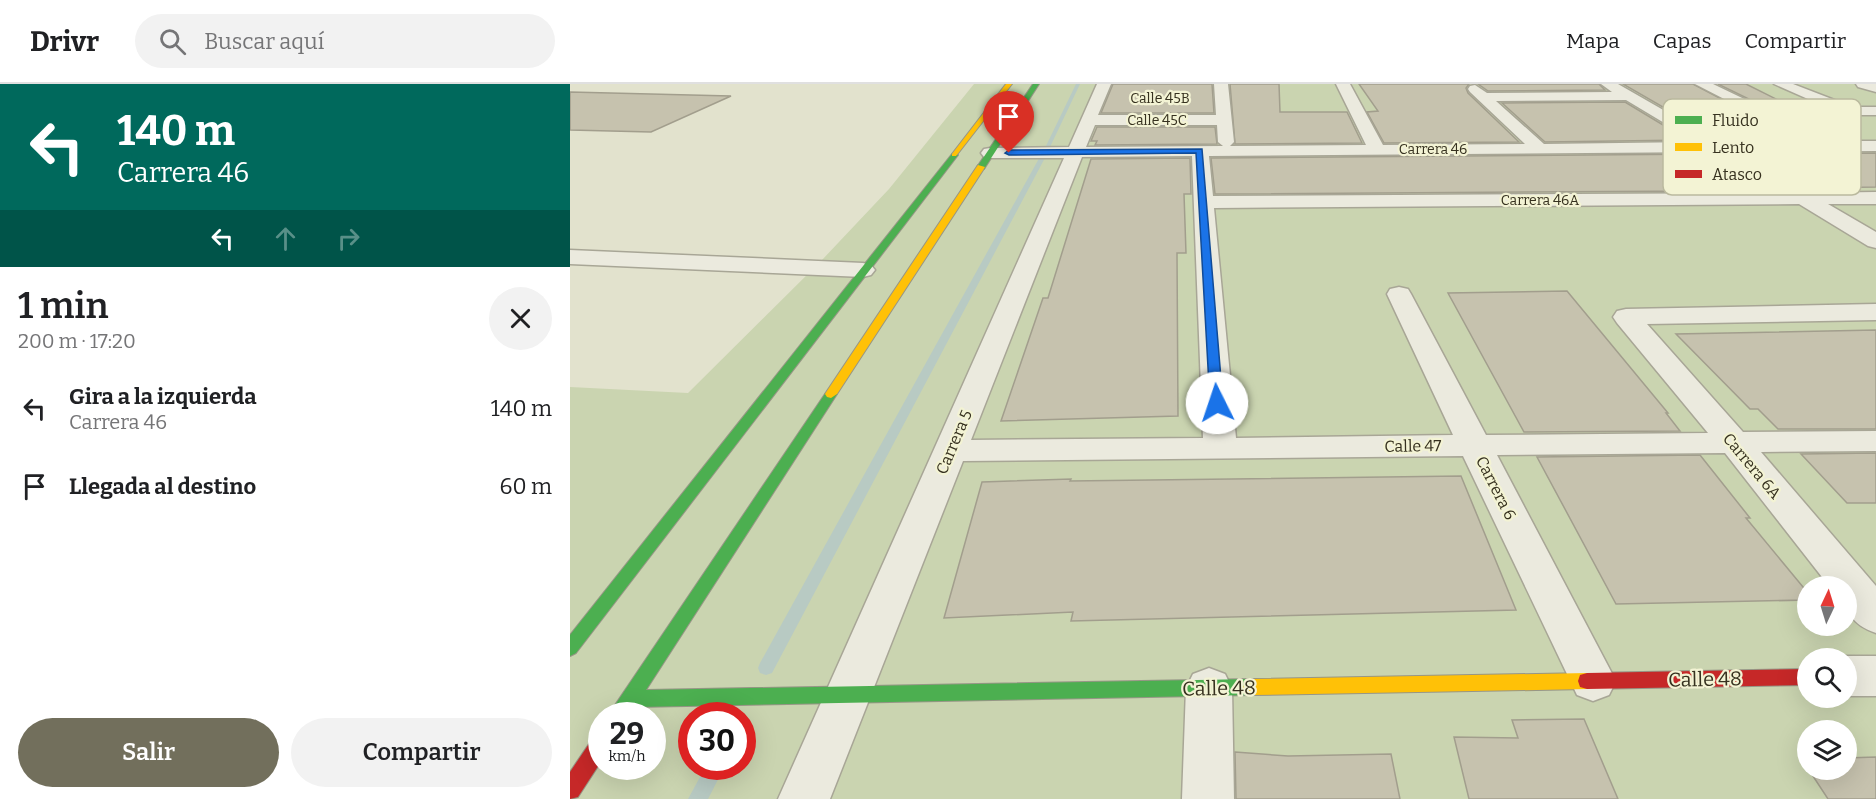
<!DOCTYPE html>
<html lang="es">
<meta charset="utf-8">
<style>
body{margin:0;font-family:Bitter,serif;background:#f2f2f2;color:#202124;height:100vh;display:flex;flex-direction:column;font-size:22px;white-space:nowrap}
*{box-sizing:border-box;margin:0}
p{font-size:20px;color:#757577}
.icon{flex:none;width:33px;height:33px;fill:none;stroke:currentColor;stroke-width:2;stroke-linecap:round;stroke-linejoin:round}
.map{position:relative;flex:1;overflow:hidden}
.drawer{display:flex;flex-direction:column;background:#fff;width:570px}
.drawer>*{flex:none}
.guide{background:#00695c;color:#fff;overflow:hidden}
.needle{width:39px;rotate:4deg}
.controls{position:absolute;left:1227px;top:492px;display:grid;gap:12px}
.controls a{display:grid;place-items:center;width:60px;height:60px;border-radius:50%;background:#fff;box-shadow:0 6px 24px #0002;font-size:30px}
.speed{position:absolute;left:18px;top:618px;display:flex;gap:12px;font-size:30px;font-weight:700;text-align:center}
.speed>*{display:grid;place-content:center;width:78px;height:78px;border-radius:50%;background:#fff;box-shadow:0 6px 24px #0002;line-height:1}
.speed small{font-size:15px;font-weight:400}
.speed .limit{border:9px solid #d22;background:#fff;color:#111}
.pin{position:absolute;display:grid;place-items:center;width:51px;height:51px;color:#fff;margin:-62px -26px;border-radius:50% 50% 50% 0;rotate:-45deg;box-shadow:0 0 6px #0007}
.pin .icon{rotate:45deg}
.me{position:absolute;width:66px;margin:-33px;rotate:356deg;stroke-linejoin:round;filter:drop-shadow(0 0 4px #0008)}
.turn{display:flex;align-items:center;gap:21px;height:126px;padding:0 18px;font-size:27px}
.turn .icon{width:78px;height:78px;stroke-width:2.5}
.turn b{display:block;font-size:42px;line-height:51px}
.lanes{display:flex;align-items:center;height:57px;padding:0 18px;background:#0003;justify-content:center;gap:30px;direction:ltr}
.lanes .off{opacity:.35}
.round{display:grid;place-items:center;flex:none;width:63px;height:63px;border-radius:32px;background:#f2f2f2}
.overview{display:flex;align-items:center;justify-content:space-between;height:102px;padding:0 18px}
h1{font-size:36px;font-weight:600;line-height:45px}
.cta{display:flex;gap:12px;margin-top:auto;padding:12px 18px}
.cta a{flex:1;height:69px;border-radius:36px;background:#726f5c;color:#fff;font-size:24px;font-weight:600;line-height:69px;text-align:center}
.cta a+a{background:#f2f2f2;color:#202124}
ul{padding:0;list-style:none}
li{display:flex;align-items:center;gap:18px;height:78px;padding:0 18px}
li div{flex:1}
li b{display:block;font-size:22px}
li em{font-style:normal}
header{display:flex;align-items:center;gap:36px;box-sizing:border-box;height:84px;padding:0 30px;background:#fff;border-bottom:2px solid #e0e0e0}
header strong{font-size:28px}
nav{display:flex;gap:33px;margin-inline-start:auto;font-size:21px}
.search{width:420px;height:54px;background:#f2f2f2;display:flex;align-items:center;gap:15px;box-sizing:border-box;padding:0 21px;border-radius:33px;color:#757577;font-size:22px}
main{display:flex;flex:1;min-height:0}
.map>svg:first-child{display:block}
.green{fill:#cad4b0;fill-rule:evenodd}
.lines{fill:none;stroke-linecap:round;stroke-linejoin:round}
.stream{fill:#b8cac3;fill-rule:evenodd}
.building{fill:#c6c2ae;stroke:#a29e8d;stroke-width:1.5}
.street-casing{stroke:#a8a696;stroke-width:3}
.fast-casing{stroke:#979686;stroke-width:2}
.slow-casing{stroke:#979686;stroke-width:2}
.jam-casing{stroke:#979686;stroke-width:2}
.street{fill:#ebeade;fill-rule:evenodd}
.fast{fill:#4caf50;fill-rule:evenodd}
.slow{fill:#ffc107;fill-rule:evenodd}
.jam{fill:#c62828;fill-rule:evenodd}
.route{fill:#1a73e8;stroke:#114b97;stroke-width:1.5}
.labels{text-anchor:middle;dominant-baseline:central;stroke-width:4.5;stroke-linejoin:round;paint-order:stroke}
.far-street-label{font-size:14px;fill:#36311f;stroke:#f3f3d4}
.street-label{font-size:16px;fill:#36311f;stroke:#f3f3d4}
.near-street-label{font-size:20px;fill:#36311f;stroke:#f3f3d4}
.key{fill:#f3f3d4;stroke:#bab99e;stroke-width:1.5}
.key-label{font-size:16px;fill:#36311f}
</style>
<header>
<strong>Drivr</strong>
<div class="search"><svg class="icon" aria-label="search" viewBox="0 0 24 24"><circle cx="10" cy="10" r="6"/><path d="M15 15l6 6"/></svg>Buscar aquí</div>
<nav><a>Mapa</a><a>Capas</a><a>Compartir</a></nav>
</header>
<main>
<section class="drawer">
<div class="guide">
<div class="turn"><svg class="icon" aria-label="left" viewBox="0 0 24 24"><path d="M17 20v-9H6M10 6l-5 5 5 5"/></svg><div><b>140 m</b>Carrera 46</div></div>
<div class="lanes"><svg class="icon" aria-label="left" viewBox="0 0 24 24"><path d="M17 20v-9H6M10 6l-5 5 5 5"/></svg><svg class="icon off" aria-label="ahead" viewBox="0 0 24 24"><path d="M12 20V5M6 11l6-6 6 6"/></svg><svg class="icon off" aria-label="right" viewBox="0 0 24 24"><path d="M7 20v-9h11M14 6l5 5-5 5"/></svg></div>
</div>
<div class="overview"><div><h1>1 min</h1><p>200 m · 17:20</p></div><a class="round"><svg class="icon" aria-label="close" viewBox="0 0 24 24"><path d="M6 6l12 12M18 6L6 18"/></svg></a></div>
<ul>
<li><svg class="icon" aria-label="left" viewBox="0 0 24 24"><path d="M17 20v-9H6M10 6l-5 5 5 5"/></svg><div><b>Gira a la izquierda</b><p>Carrera 46</p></div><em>140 m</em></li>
<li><svg class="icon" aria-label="arrive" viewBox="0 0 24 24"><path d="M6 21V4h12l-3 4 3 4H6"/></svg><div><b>Llegada al destino</b></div><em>60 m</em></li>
</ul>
<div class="cta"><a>Salir</a><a>Compartir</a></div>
</section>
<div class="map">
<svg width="1306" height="715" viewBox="0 0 1306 715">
<rect width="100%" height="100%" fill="#e2e2cd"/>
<path class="green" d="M 404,0 L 1306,0 L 1306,715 L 0,715 L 0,303 L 118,309 L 252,176 L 319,105 ZM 1238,502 L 1276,502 L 1276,542 L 1238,542 ZM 1238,574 L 1276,574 L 1276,614 L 1238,614 ZM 32,632 L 82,632 L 82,682 L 32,682 ZM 122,632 L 172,632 L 172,682 L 122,682 ZM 1238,646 L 1276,646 L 1276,686 L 1238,686 Z"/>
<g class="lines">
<path class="stream" d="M 506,0 L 510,0 L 480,63 L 475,64 Z
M 472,69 L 477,70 L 202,589 L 196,591 L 190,589 L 188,584 L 190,579 Z
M 136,682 L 155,682 L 138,715 L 118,715 Z"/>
</g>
<path class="building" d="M 543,0 L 642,0 L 644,29 L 531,29 Z
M 660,0 L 709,0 L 710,28 L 777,28 L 792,59 L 665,60 Z
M 789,0 L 899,0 L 896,4 L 898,9 L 949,58 L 814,59 L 797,28 L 808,27 Z
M 908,0 L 1029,0 L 1035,6 L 918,7 Z
M 1053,0 L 1123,0 L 1229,56 L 1150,56 Z
M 1148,0 L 1176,0 L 1218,21 L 1193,22 Z
M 0,8 L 161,12 L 81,48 L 0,46 Z
M 1055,18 L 1118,56 L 975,58 L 932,19 Z
M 527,43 L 645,43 L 647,60 L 525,61 L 527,57 L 521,57 Z
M 1306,69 L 1306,103 L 1232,104 L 1175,70 Z
M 1142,70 L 1197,104 L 1130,105 L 1133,107 L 645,110 L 641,74 Z
M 620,74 L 621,110 L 614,110 L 616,169 L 607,169 L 608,332 L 431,337 L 473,214 L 478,214 L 521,75 Z
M 997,207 L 1098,329 L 1096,329 L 1110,347 L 954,348 L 878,209 Z
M 1306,246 L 1306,345 L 1208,345 L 1188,325 L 1180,325 L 1106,250 Z
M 1306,369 L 1306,419 L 1277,419 L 1231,370 Z
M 1130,371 L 1180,434 L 1176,434 L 1238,509 L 1238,516 L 1046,520 L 967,373 Z
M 891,392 L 946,526 L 501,537 L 503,528 L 374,534 L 412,398 L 501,395 L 500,397 Z
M 1014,635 L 1048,715 L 899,715 L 884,653 L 948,654 L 942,636 Z
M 665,668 L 718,672 L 821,670 L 830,715 L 666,715 Z
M 1306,673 L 1306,715 L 1258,715 L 1239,686 L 1276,686 L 1276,674 Z"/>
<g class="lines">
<g class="street-casing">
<path id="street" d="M 527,0 L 541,0 L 528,31 L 646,31 L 644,0 L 658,0 L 664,58 L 660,62 L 796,61 L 766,0 L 780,0 L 813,61 L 955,60 L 900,8 L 898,5 L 900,2 L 905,1 L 917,9 L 1042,8 L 1031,0 L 1048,0 L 1149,58 L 1238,58 L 1125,0 L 1143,0 L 1193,24 L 1256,23 L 1204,0 L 1223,0 L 1267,17 L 1269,20 L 1267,23 L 1306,23 L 1306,31 L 1209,31 L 1260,57 L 1306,57 L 1306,67 L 1167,68 L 1237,109 L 1306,108 L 1306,120 L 1258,120 L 1306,148 L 1306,164 L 1298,162 L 1229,120 L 644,124 L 666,354 L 883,351 L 817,210 L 820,205 L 829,203 L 838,205 L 841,210 L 916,351 L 1138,349 L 1047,239 L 1043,233 L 1047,227 L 1056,225 L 1306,220 L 1306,236 L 1077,240 L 1173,348 L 1306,347 L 1306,367 L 1191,368 L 1306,502 L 1306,549 C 1280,540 1276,528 1276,502 L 1259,502 L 1155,369 L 927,371 L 1046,597 L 1039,611 L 1023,617 L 1007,611 L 893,372 L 393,377 L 260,715 L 208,715 L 494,74 L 420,74 L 414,73 L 411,69 L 414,65 L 420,64 L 499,63 ZM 1056,16 L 1126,58 L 974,60 L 926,17 ZM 525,41 L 647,41 L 648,58 L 653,62 L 516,63 ZM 1143,68 L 1210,109 L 643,112 L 639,72 ZM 622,72 L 633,354 L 401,356 L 512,73 Z
M 1286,0 L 1306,0 L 1306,8 L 1288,3 Z
M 0,166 L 293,179 L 301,181 L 305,186 L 301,191 L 293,193 L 0,180 Z
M 1276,572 L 1306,572 L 1306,612 L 1276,612 L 1276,574 L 1270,574 Z
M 639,584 L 655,590 L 662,604 L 664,715 L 612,715 L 616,604 L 623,590 Z"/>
</g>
<g class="fast-casing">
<path id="fast" d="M 463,0 L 469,0 L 414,85 L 408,85 L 407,83 Z
M 382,70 L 388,71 L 6,569 L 0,572 L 0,551 Z
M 261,306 L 267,310 L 76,606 L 683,595 L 690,597 L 693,603 L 690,609 L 683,611 L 65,623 L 60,632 L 41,632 L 43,624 L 255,310 Z"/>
</g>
<g class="slow-casing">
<path id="slow" d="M 436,0 L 442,0 L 386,72 L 382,72 L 382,70 Z
M 408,81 L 415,83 L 267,310 L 261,314 L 257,313 L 255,310 Z
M 1017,589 L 1024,591 L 1026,597 L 1024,603 L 1017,605 L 683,611 L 676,609 L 673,603 L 676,597 L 683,595 Z"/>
</g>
<g class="jam-casing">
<path id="jam" d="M 1238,585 L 1238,601 L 1017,605 L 1010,603 L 1008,597 L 1010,591 L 1017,589 Z
M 32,649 L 32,676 L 8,713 L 0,715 L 0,688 L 25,651 Z"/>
</g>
<use href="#street" class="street"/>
<use href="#fast" class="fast"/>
<use href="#slow" class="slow"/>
<use href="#jam" class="jam"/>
</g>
<path class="route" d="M 632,65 L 653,319 L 647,323 L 640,319 L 626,69 L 439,71 L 435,69 L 439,66 Z"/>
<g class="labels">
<g class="far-street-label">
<text x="590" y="14">Calle 45B</text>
<text x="587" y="36">Calle 45C</text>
<text x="863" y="65">Carrera 46</text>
<text x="970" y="116">Carrera 46A</text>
</g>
<g class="street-label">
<text transform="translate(384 358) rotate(-67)">Carrera 5</text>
<text transform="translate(843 362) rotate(-1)">Calle 47</text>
<text transform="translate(1182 382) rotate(50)">Carrera 6A</text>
<text transform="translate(926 404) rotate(63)">Carrera 6</text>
</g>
<g class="near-street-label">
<text transform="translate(1135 595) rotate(-1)">Calle 48</text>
<text transform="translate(649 604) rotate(-1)">Calle 48</text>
</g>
</g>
<rect x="1093" y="15" width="198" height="96" rx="9" class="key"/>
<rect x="1105" y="32" width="27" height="8" fill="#4caf50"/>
<rect x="1105" y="59" width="27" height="8" fill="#ffc107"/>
<rect x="1105" y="86" width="27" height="8" fill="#c62828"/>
<g class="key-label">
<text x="1142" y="42">Fluido</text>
<text x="1142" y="69">Lento</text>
<text x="1142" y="96">Atasco</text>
</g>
</svg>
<div class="controls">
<a><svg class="needle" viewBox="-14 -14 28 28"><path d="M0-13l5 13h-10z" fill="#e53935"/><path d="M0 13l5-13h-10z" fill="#757577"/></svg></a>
<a><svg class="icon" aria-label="search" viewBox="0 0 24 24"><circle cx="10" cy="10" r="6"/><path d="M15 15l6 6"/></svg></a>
<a><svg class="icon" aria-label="layers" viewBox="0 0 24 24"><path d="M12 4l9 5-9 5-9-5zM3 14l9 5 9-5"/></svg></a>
</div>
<div class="speed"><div>29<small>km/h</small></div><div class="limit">30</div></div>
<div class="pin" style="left:439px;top:69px;background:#d93025"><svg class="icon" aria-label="arrive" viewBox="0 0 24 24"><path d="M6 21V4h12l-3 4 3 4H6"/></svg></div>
<svg class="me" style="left:647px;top:319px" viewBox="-20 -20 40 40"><circle r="19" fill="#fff"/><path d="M0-13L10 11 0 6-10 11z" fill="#1a73e8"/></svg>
</div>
</main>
